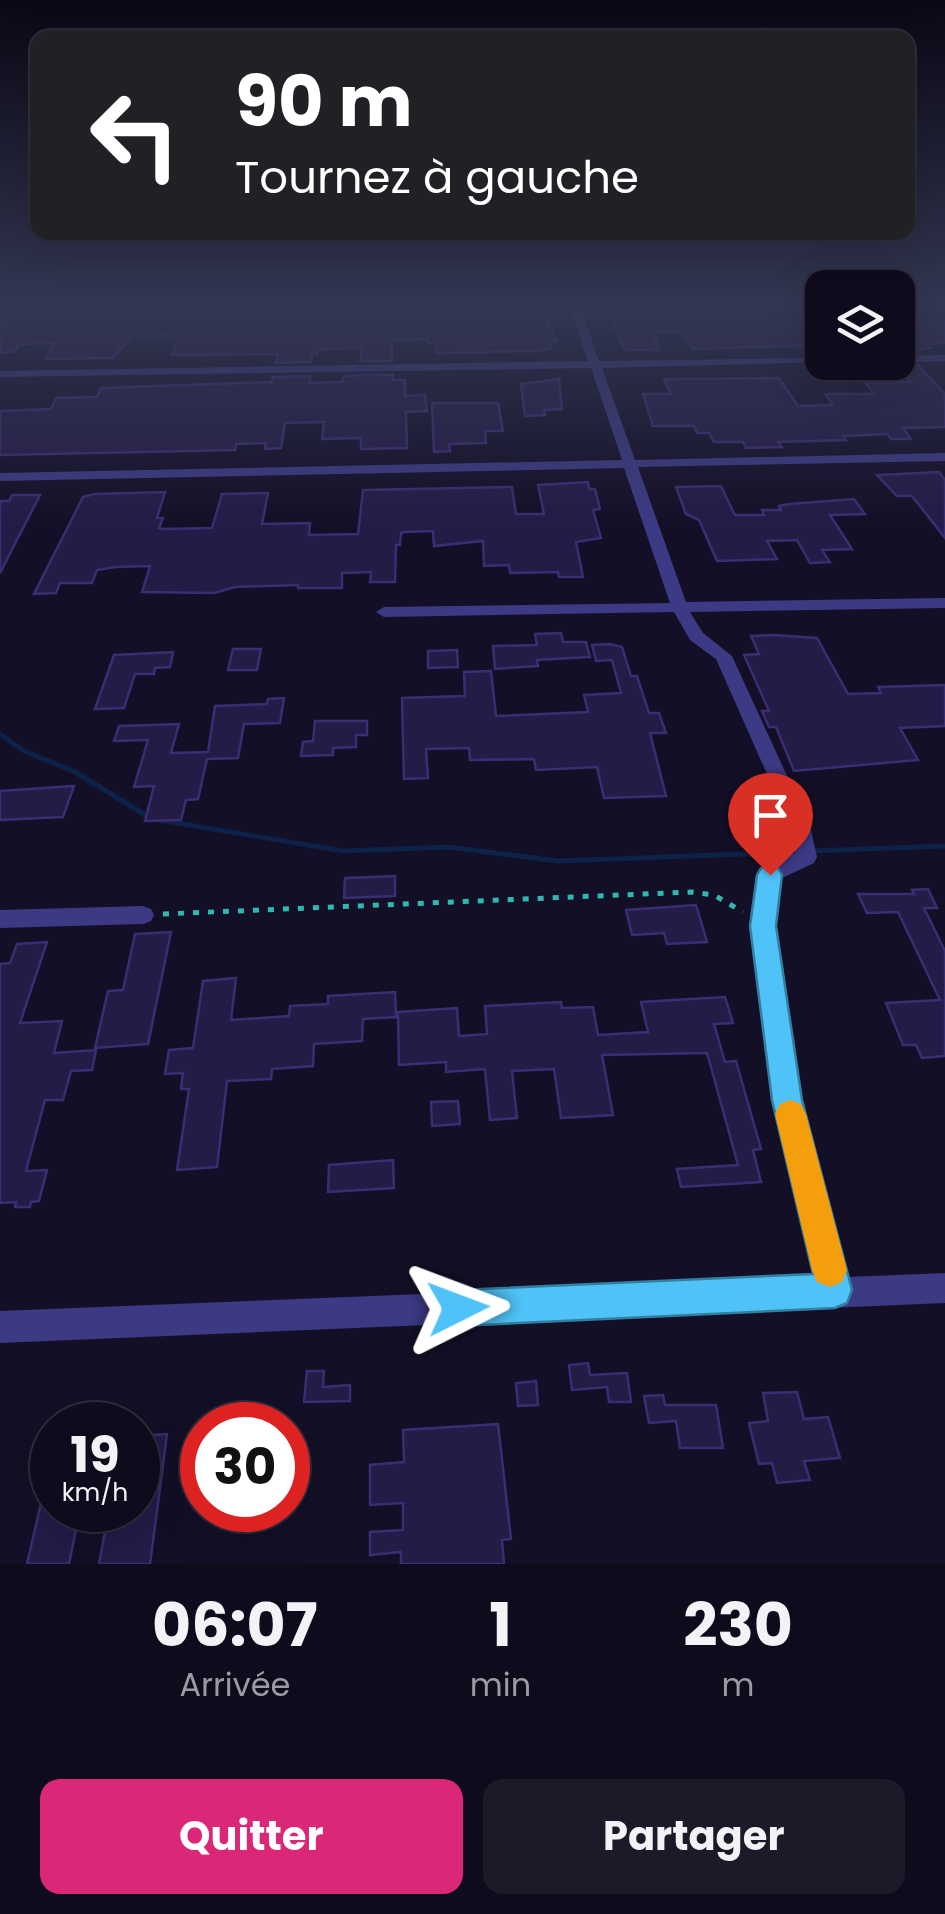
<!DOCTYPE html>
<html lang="fr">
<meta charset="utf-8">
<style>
body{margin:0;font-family:Poppins,sans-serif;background:#1c1929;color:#f1f3f6;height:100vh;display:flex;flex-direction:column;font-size:38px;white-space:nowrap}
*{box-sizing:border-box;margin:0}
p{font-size:32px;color:#9b9ba3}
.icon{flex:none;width:55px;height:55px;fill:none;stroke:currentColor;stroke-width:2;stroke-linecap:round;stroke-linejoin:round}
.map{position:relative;height:1564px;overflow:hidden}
.sheet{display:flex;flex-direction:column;background:#0e0b1c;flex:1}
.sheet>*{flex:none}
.hud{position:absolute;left:30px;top:30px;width:885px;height:210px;border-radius:20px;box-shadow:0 10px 40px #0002,0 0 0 2px #2e2b3b;background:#202124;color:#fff;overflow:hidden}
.tools{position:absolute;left:805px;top:270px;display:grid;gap:20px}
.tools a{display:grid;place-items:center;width:110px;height:110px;border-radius:20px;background:#0e0b1c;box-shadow:0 10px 40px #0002,0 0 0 2px #2e2b3b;font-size:50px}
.speed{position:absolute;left:30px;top:1402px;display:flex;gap:20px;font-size:50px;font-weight:700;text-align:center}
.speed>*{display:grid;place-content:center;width:130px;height:130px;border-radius:50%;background:#0e0b1c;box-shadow:0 10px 40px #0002,0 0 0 2px #2e2b3b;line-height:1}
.speed small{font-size:25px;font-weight:400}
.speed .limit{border:15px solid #d22;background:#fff;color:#111}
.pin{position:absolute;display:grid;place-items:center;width:85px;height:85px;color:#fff;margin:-102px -42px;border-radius:50% 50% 50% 0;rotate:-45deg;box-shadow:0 0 10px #0007}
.pin .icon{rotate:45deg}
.me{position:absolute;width:110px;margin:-55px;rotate:87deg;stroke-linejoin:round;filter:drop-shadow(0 0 8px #0008)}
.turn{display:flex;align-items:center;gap:35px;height:210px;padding:0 40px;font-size:45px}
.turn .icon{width:130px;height:130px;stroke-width:2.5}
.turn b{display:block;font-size:70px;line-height:85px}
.eta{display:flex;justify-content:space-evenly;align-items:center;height:170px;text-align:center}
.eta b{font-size:60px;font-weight:700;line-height:70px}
.primary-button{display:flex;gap:20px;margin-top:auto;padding:20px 40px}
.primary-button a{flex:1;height:115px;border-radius:20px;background:#db2777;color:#fff;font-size:40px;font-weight:700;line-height:115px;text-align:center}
.primary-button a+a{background:#1c1929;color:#f1f3f6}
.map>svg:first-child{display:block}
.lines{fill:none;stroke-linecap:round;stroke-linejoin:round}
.stream{stroke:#0c2248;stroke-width:5}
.building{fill:#241b47;stroke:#3b2d73;stroke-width:2.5}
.path{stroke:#2fb8b0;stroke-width:5;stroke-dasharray:6 9;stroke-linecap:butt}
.minor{fill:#3d3a85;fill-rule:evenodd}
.route{fill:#4fc3f7;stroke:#337fa1;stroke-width:2.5}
.slow{fill:#f59e0b}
</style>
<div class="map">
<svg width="945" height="1564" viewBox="0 0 945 1564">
<rect width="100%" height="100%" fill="#130f26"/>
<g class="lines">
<path class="stream" d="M 0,734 L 24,751 L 75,772 L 149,817
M 160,820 L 343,851 L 448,847 L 558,861 L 800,852
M 811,851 L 945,846"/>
</g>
<path class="building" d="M 197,307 L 275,307 L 274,311 L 349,307 L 541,307 L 556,341 L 549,341 L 551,348 L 540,351 L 437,353 L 436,343 L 428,343 L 428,339 L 392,340 L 392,361 L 360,361 L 363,348 L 318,349 L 317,354 L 312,354 L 311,362 L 276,363 L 278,354 L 172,355 L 180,336 L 166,335 L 131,336 L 113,358 L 45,359 L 55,343 L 19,344 L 13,352 L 0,352 L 0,311 Z
M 639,307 L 815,308 L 822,311 L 822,345 L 693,349 L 682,332 L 652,332 L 659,350 L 625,350 L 608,313 L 642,313 Z
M 898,307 L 931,307 L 945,320 L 945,343 L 925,344 L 930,348 L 898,352 Z
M 918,365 L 945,394 L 945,427 L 903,428 L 911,439 L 891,439 L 887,434 L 843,436 L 846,440 L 778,442 L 782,447 L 746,448 L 743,442 L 714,442 L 709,433 L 697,433 L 694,426 L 653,426 L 643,394 L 671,394 L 664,379 L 779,378 L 798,406 L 833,405 L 825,394 L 874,394 L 865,382 L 911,382 L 898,366 Z
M 357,375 L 393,375 L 393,380 L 405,380 L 405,396 L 425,395 L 427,411 L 406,412 L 407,448 L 361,449 L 361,438 L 322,439 L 324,422 L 285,423 L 281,448 L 265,449 L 266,443 L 236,444 L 235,450 L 0,455 L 0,411 L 51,409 L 56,398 L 97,397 L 101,388 L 272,382 L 273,377 L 310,376 L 310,383 L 343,382 L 343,377 Z
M 559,379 L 562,409 L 544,410 L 545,415 L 525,416 L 521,384 Z
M 432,403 L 498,403 L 503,431 L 485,431 L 486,443 L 449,444 L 450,451 L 434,452 Z
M 939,472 L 945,480 L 945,538 L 912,496 L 897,496 L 877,475 Z
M 588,482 L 589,489 L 595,489 L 600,509 L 593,510 L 601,538 L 576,542 L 583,577 L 559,577 L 558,572 L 510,573 L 509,565 L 484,566 L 483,541 L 434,546 L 433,531 L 404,532 L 401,533 L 400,545 L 396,545 L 395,582 L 370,582 L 371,572 L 342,573 L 342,588 L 298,588 L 298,585 L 235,587 L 214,593 L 142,592 L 150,566 L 116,567 L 97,570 L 92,583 L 60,583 L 56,593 L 34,594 L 83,497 L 94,494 L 165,492 L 157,518 L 163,518 L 159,528 L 162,529 L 212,528 L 222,494 L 268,493 L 262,524 L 310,523 L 309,535 L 358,534 L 363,490 L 512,487 L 516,514 L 544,514 L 538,485 Z
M 721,486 L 735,515 L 764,515 L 762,510 L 781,510 L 779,506 L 789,504 L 854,499 L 865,514 L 830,515 L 852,549 L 822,550 L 830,562 L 810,563 L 797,540 L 767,541 L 777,559 L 717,561 L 699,520 L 686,514 L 676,487 Z
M 12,495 L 40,495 L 0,573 L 0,501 L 9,501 Z
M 561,633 L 563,642 L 586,642 L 590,657 L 537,660 L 538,666 L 495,669 L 493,646 L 537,645 L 535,634 Z
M 775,635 L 817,638 L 848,694 L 881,693 L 878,687 L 945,685 L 945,726 L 900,728 L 918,760 L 794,771 L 776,727 L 769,727 L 762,711 L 769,711 L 744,655 L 759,654 L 751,636 Z
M 610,644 L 622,647 L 631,676 L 637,676 L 649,713 L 659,713 L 666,733 L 650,733 L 666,796 L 604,798 L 597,767 L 536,770 L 534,759 L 470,760 L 469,748 L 426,749 L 428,778 L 404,779 L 402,698 L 465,696 L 464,672 L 491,671 L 496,716 L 588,712 L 584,695 L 621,693 L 612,660 L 596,661 L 592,645 Z
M 233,649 L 261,649 L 257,670 L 228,670 Z
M 457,650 L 458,667 L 428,668 L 428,651 Z
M 173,652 L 170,667 L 155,668 L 154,674 L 135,674 L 124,708 L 95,709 L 114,655 Z
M 284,698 L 280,723 L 244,724 L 238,758 L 207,759 L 198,799 L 186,800 L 181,820 L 145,821 L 154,786 L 134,787 L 148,740 L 114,741 L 119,726 L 179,724 L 171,753 L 208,752 L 215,706 L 267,704 L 268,699 Z
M 315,721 L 367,721 L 367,735 L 356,735 L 356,747 L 333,748 L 333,755 L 301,756 L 303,742 L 313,741 Z
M 74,786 L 63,817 L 0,820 L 0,791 Z
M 395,876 L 395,896 L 344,898 L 345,878 Z
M 928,889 L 937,908 L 924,908 L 945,951 L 945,1056 L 922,1058 L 916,1045 L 903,1045 L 886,1003 L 940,1000 L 898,912 L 867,913 L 858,894 L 914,894 L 912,890 Z
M 696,905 L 707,942 L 667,944 L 664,933 L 632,935 L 626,910 Z
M 171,932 L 148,1044 L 95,1048 L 108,991 L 123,990 L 135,934 Z
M 47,942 L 20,1023 L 62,1021 L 54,1053 L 96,1050 L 92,1070 L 71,1071 L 63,1100 L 45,1100 L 26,1171 L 47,1170 L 39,1201 L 31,1202 L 30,1207 L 15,1207 L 16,1202 L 0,1203 L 0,964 L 10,963 L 17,944 Z
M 236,978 L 231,1020 L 289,1016 L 290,1006 L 328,1004 L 328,996 L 395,992 L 396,1017 L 363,1019 L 362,1041 L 314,1044 L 313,1066 L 272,1069 L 271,1079 L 227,1081 L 217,1167 L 177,1170 L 189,1089 L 181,1089 L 183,1073 L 165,1074 L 169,1050 L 193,1048 L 203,981 Z
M 725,997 L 733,1023 L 714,1024 L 725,1062 L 736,1061 L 761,1149 L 753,1150 L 761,1182 L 681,1187 L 677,1169 L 738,1165 L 707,1053 L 602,1055 L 613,1115 L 581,1117 L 561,1118 L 554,1069 L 512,1071 L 517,1118 L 490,1120 L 485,1069 L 446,1072 L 446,1062 L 399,1065 L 398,1012 L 457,1008 L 459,1036 L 487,1034 L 485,1006 L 561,1002 L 562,1008 L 593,1007 L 598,1035 L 648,1032 L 641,1002 Z
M 458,1101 L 460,1124 L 432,1126 L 431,1102 Z
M 393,1160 L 394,1188 L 328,1192 L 329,1165 Z
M 588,1363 L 590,1375 L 627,1373 L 631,1402 L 609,1402 L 607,1387 L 572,1390 L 569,1365 Z
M 307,1371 L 324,1371 L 323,1387 L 350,1385 L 350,1401 L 304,1402 Z
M 536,1381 L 538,1405 L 518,1406 L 516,1383 Z
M 797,1392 L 804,1419 L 828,1417 L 840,1458 L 804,1461 L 810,1480 L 777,1483 L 772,1463 L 759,1464 L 749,1423 L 768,1421 L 763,1393 Z
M 663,1395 L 665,1405 L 716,1405 L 723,1448 L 680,1448 L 676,1421 L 649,1423 L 644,1396 Z
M 498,1424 L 511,1539 L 502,1540 L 504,1564 L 401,1564 L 401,1552 L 370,1555 L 370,1532 L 403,1530 L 403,1503 L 370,1505 L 370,1465 L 404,1462 L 403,1430 Z
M 167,1434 L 150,1564 L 99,1564 L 109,1510 L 138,1510 L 138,1436 Z
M 47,1477 L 52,1478 L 52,1510 L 80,1510 L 69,1564 L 27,1564 Z"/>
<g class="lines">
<path class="path" d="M 163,914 L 691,892 L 714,895 L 743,912"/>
<path class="minor" d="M 570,307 L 580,307 L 599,361 L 822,358 L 822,362 L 827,362 L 602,368 L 635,460 L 945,453 L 945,461 L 638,467 L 686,602 L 945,598 L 945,608 L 690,612 L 703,633 L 732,656 L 810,826 L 817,857 L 814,863 L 780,879 L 775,927 L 800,1100 L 847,1277 L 945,1273 L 945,1303 L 0,1343 L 0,1311 L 817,1278 L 774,1100 L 751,927 L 761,869 L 795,853 L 790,826 L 716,659 L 690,640 L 674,612 L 384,617 L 376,612 L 384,607 L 670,603 L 624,468 L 0,481 L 0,473 L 622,460 L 591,368 L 0,377 L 0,371 L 588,361 Z
M 945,355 L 945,361 L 898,362 L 898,356 Z
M 143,906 L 151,909 L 154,915 L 151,921 L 143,924 L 0,928 L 0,910 Z"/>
</g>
<linearGradient id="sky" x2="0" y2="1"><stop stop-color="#0a0815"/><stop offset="0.58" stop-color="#333752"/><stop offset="1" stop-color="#333752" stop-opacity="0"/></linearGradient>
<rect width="945" height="526" fill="url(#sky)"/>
<path class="route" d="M 770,866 L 778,868 L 782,875 L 776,926 L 802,1100 L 852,1290 L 847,1303 L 835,1308 L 458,1326 L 446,1321 L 441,1308 L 446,1295 L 458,1290 L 813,1274 L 772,1100 L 750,926 L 757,875 L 761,868 Z"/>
<path class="slow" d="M 790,1100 L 801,1104 L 806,1114 L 847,1270 L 842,1282 L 830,1287 L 817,1282 L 812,1270 L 775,1114 L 780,1104 Z"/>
</svg>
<div class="tools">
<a><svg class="icon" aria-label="layers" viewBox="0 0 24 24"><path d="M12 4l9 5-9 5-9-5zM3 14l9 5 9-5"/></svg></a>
</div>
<div class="speed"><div>19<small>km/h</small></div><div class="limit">30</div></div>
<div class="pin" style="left:770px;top:875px;background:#d93025"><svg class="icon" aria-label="arrive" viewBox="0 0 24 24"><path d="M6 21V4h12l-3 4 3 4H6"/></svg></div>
<svg class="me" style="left:458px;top:1308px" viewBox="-20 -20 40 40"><path d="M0-17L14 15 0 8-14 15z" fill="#4fc3f7" stroke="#fff" stroke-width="4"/></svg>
<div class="hud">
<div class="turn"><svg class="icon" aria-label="left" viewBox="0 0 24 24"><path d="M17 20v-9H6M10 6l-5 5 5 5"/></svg><div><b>90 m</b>Tournez à gauche</div></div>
</div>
</div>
<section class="sheet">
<div class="eta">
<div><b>06:07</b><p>Arrivée</p></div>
<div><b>1</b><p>min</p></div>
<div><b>230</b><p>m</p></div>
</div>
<div class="primary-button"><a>Quitter</a><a>Partager</a></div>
</section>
